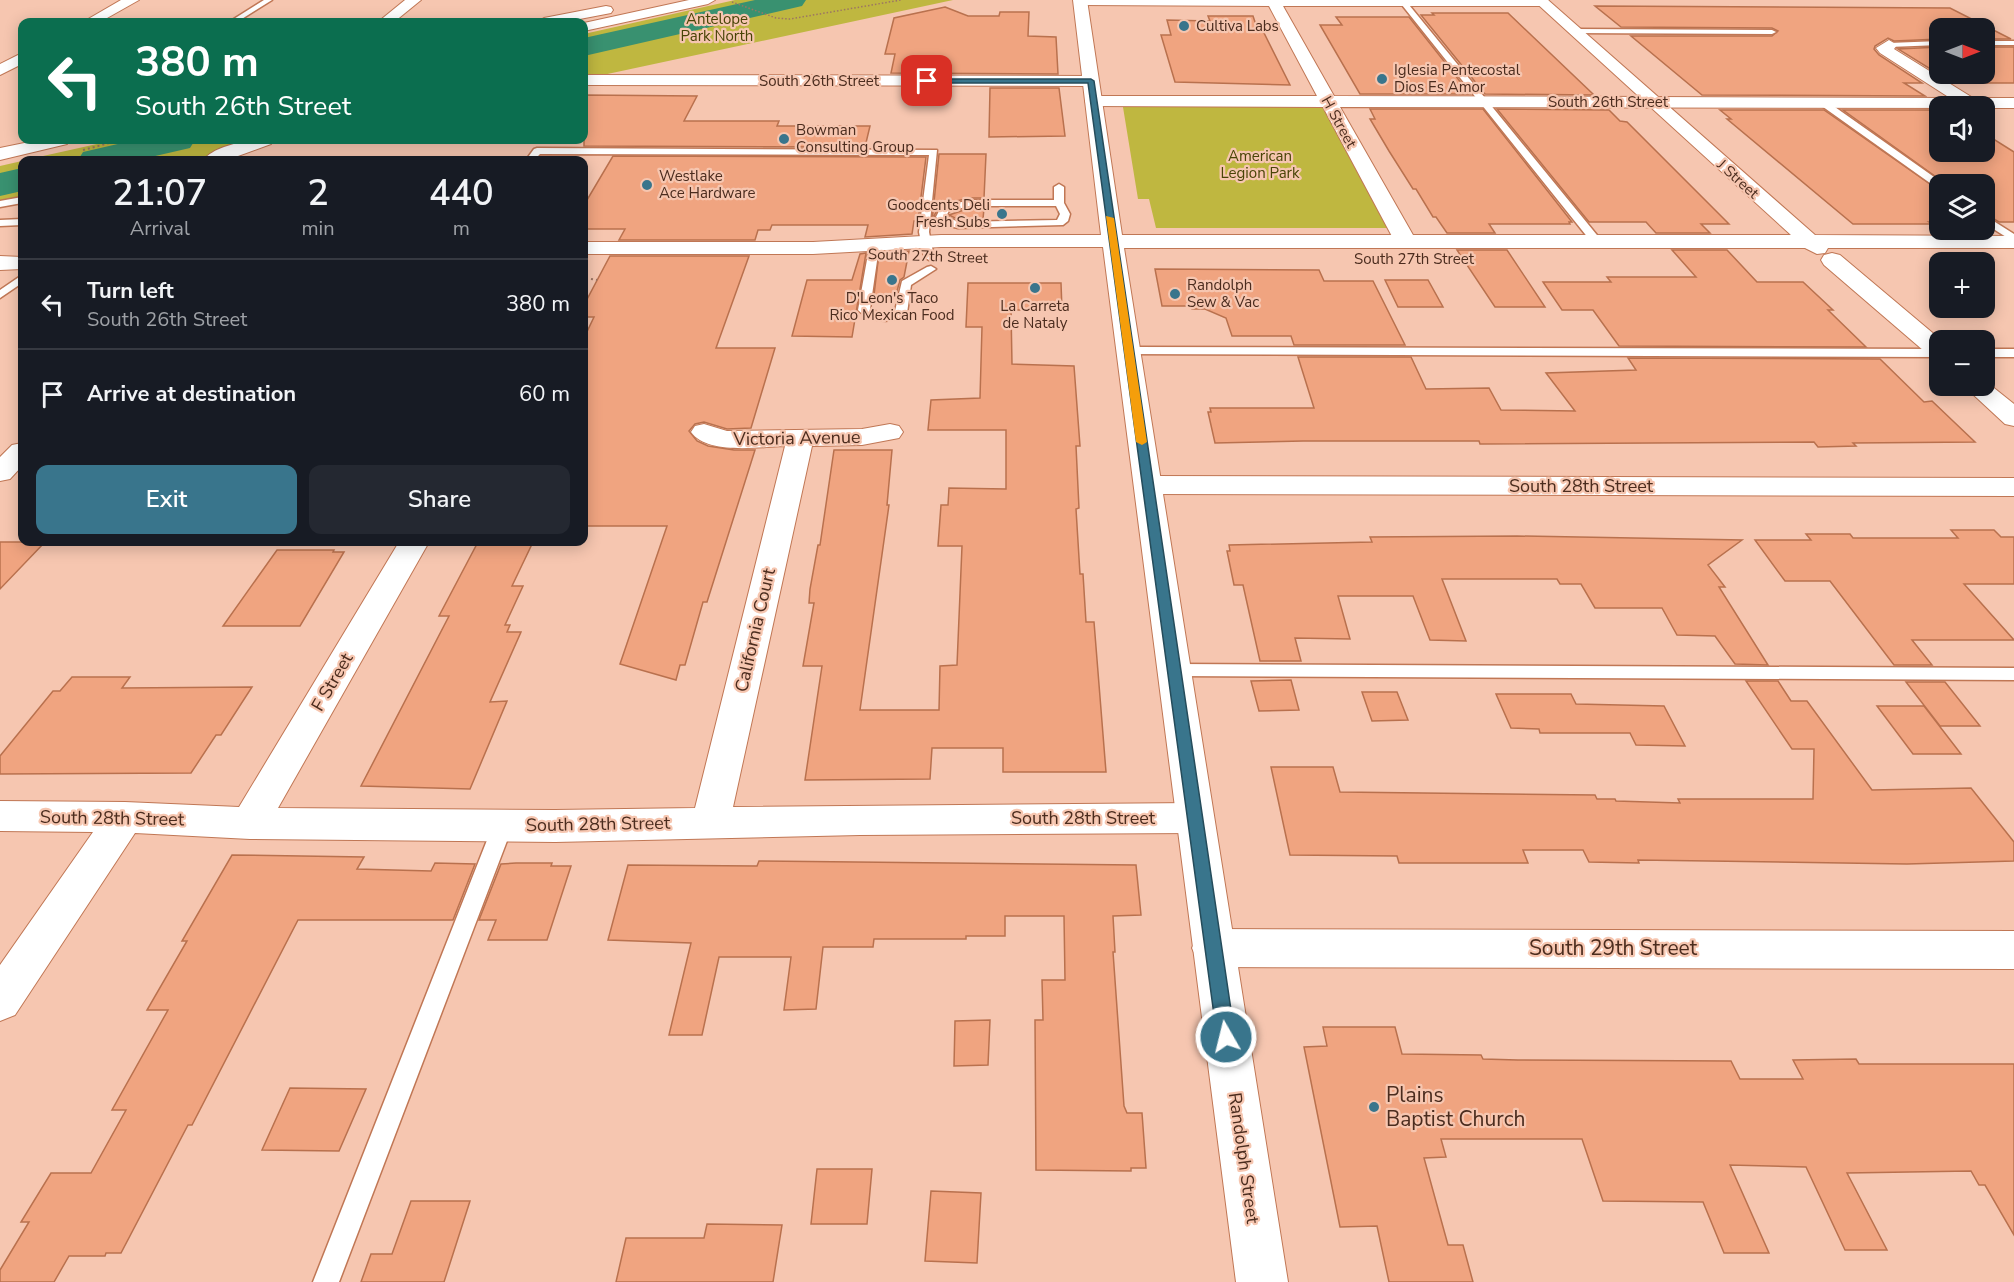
<!DOCTYPE html>
<meta charset="utf-8">
<style>
body{margin:0;font-family:"Nunito Sans",sans-serif;background:#242831;color:#f1f3f6;height:100vh;display:flex;flex-direction:column;font-size:22px;white-space:nowrap}
*{box-sizing:border-box;margin:0}
p{font-size:20px;color:#9ea1a6}
.icon{flex:none;width:33px;height:33px;fill:none;stroke:currentColor;stroke-width:2;stroke-linecap:round;stroke-linejoin:round}
.map{position:relative;flex:1;overflow:hidden}
.sheet{position:absolute;left:18px;top:156px;width:570px;height:390px;display:flex;flex-direction:column;background:#171b24;border-radius:12px;box-shadow:0 3px 15px #0003}
.sheet>*{flex:none}
.top-card{position:absolute;left:18px;top:18px;width:570px;height:126px;border-radius:12px;box-shadow:0 3px 15px #0003;background:#0b6e4f;color:#fff;overflow:hidden}
.needle{width:39px;rotate:90deg}
.controls{position:absolute;left:1929px;top:18px;display:grid;gap:12px}
.controls a{display:grid;place-items:center;width:66px;height:66px;border-radius:12px;background:#171b24;box-shadow:0 3px 15px #0003;font-size:30px}
.pin{position:absolute;display:grid;place-items:center;width:51px;height:51px;color:#fff;margin:-26px;border-radius:12px;box-shadow:0 3px 9px #0006}
.me{position:absolute;width:66px;margin:-33px;rotate:352deg;stroke-linejoin:round;filter:drop-shadow(0 0 4px #0008)}
.turn{display:flex;align-items:center;gap:21px;height:126px;padding:0 18px;font-size:27px}
.turn .icon{width:78px;height:78px;stroke-width:2.5}
.turn b{display:block;font-size:42px;line-height:51px}
.eta{display:flex;justify-content:space-evenly;align-items:center;height:102px;text-align:center}
.eta b{font-size:36px;font-weight:600;line-height:42px}
.primary-button{display:flex;gap:12px;margin-top:auto;padding:12px 18px}
.primary-button a{flex:1;height:69px;border-radius:12px;background:#39758c;color:#fff;font-size:24px;font-weight:600;line-height:69px;text-align:center}
.primary-button a+a{background:#242831;color:#f1f3f6}
ul{padding:0;list-style:none}
li{display:flex;align-items:center;gap:18px;height:90px;padding:0 18px;border-top:2px solid #363941}
li div{flex:1}
li b{display:block;font-size:22px}
li em{font-style:normal}
.map>svg:first-child{display:block}
.green{fill:#bfb740}
.lines{fill:none;stroke-linecap:round;stroke-linejoin:round}
.river{fill:#399170;fill-rule:evenodd}
.building{fill:#f0a480;stroke:#b9714e;stroke-width:1.5}
.lane-casing{stroke:#c07755;stroke-width:3}
.street-casing{stroke:#c07755;stroke-width:2}
.secondary-casing{stroke:#c07755;stroke-width:2}
.path-far1{stroke:#9c7563;stroke-width:1.5;stroke-dasharray:1.5 2;stroke-linecap:butt}
.path{stroke:#9c7563;stroke-width:2;stroke-dasharray:2 3;stroke-linecap:butt}
.lane{fill:#fff;fill-rule:evenodd}
.street{fill:#fff;fill-rule:evenodd}
.secondary{fill:#fff;fill-rule:evenodd}
.route{fill:#39758c;stroke:#254c5b;stroke-width:1.5}
.slow{fill:#f59e0b}
.poi-dot{fill:#39758c;stroke:#f6c6b0;stroke-width:2}
.labels{text-anchor:middle;dominant-baseline:central;stroke-width:4.5;stroke-linejoin:round;paint-order:stroke}
.far-park-label{font-size:15px;fill:#484406;stroke:#f6c6b0}
.far-poi-label{font-size:15px;fill:#4b2c1e;stroke:#f6c6b0;text-anchor:start}
.far-street-label{font-size:15px;fill:#4b2c1e;stroke:#f6c6b0}
.street-label{font-size:18px;fill:#4b2c1e;stroke:#f6c6b0}
.near-street-label{font-size:21px;fill:#4b2c1e;stroke:#f6c6b0}
.near-poi-label{font-size:21px;fill:#4b2c1e;stroke:#f6c6b0;text-anchor:start}
</style>
<div class="map">
<svg width="2014" height="1282" viewBox="0 0 2014 1282">
<rect width="100%" height="100%" fill="#f6c6b0"/>
<path class="green" d="M 735,0 L 953,0 L 584,79 L 584,34 Z
M 1122,101 L 1328,102 L 1397,228 L 1156,228 L 1149,199 L 1138,199 Z
M 115,140 L 265,140 L 222,156 L 200,160 L 25,160 Z
M 22,161 L 22,196 L 0,201 L 0,166 Z"/>
<g class="lines">
<path class="river" d="M 755,0 L 806,0 L 802,6 L 584,56 L 584,38 Z
M 135,140 L 195,140 L 190,148 L 138,160 L 78,160 L 83,152 Z
M 22,168 L 22,191 L 0,196 L 0,173 Z"/>
</g>
<path class="building" d="M 1595,6 L 1950,8 L 2011,39 L 1984,39 L 1984,28 L 1940,28 L 1940,39 L 1894,41 L 1888,38 L 1875,46 L 1874,49 L 1879,55 L 1922,83 L 1904,83 L 1925,96 L 1702,95 L 1631,36 L 1772,36 L 1778,31 L 1772,28 L 1621,27 Z
M 945,7 L 968,16 L 999,16 L 1000,12 L 1029,12 L 1028,36 L 1056,37 L 1058,74 L 891,73 L 895,54 L 885,54 L 894,18 Z
M 1432,13 L 1508,13 L 1594,95 L 1485,94 L 1421,15 L 1434,15 Z
M 1208,16 L 1253,16 L 1256,25 L 1260,25 L 1290,85 L 1175,82 L 1161,35 L 1171,35 L 1167,20 L 1210,21 Z
M 1336,17 L 1409,17 L 1470,94 L 1360,94 L 1320,25 L 1342,25 Z
M 1940,47 L 1940,74 L 1984,74 L 1984,47 L 2014,47 L 2014,83 L 1953,83 L 1898,49 Z
M 990,88 L 1059,88 L 1065,136 L 989,137 Z
M 584,95 L 697,96 L 684,121 L 779,121 L 777,126 L 870,126 L 865,147 L 584,146 Z
M 1370,109 L 1483,109 L 1572,222 L 1569,222 L 1570,224 L 1489,224 L 1495,233 L 1447,233 L 1436,217 L 1433,217 L 1416,189 L 1413,189 L 1389,151 L 1370,119 L 1375,119 Z
M 1497,109 L 1609,110 L 1620,121 L 1627,122 L 1729,224 L 1701,224 L 1710,233 L 1656,233 L 1646,222 L 1589,222 Z
M 1720,110 L 1824,110 L 1940,191 L 1940,222 L 1929,222 L 1932,224 L 1853,224 L 1727,119 L 1731,119 Z
M 1843,110 L 1940,110 L 1940,152 L 1984,152 L 1984,133 L 2014,152 L 2014,222 L 1999,222 L 1984,213 L 1984,184 L 1946,184 Z
M 939,154 L 986,154 L 984,198 L 969,198 L 940,205 L 934,216 L 937,221 L 932,221 Z
M 613,156 L 926,157 L 918,221 L 914,221 L 912,234 L 865,237 L 868,225 L 772,225 L 770,230 L 758,230 L 755,240 L 619,240 L 625,229 L 584,229 L 584,205 Z
M 970,208 L 984,208 L 983,219 L 959,220 L 949,215 Z
M 1457,250 L 1507,250 L 1545,307 L 1495,307 Z
M 1672,250 L 1727,250 L 1757,282 L 1803,282 L 1833,310 L 1828,310 L 1866,347 L 1619,346 L 1593,310 L 1562,310 L 1543,282 L 1611,282 L 1607,277 L 1696,277 Z
M 909,251 L 904,277 L 900,280 L 896,295 L 874,295 L 879,253 Z
M 866,253 L 852,337 L 792,336 L 807,280 L 852,280 L 860,254 Z
M 610,256 L 749,256 L 716,348 L 775,348 L 751,428 L 727,429 L 704,422 L 695,424 L 689,431 L 697,441 L 708,446 L 734,450 L 755,450 L 707,602 L 703,602 L 685,665 L 680,665 L 676,680 L 620,664 L 667,526 L 584,526 L 584,338 L 594,317 L 584,317 L 584,305 Z
M 1155,269 L 1319,270 L 1324,281 L 1373,281 L 1405,345 L 1294,345 L 1291,336 L 1232,336 L 1226,318 L 1205,309 L 1192,309 L 1191,306 L 1162,306 Z
M 1385,280 L 1428,280 L 1443,307 L 1398,307 Z
M 968,283 L 1061,283 L 1062,310 L 1011,310 L 1012,364 L 1074,366 L 1080,446 L 1076,446 L 1079,508 L 1076,509 L 1080,574 L 1083,574 L 1086,622 L 1094,622 L 1106,772 L 1003,772 L 1003,748 L 932,748 L 930,779 L 805,780 L 822,666 L 803,666 L 814,603 L 809,603 L 810,589 L 818,545 L 820,545 L 834,450 L 892,450 L 887,505 L 889,505 L 860,710 L 939,710 L 940,666 L 957,665 L 962,546 L 938,546 L 941,505 L 948,505 L 949,488 L 1006,489 L 1006,430 L 928,430 L 931,400 L 980,398 L 982,327 L 966,327 Z
M 1298,357 L 1411,357 L 1426,389 L 1489,388 L 1501,410 L 1575,411 L 1546,373 L 1636,370 L 1628,358 L 1880,359 L 1924,402 L 1932,401 L 1975,442 L 1853,443 L 1856,446 L 1818,447 L 1814,442 L 1480,444 L 1479,441 L 1303,441 L 1215,443 L 1208,412 L 1211,412 L 1210,408 L 1314,408 Z
M 1951,530 L 1994,530 L 2001,537 L 2014,537 L 2014,584 L 1964,584 L 2014,640 L 1912,640 L 1932,665 L 1894,665 L 1830,581 L 1785,581 L 1755,540 L 1811,540 L 1806,534 L 1850,534 L 1853,538 L 1958,538 Z
M 1517,536 L 1742,540 L 1708,565 L 1725,587 L 1719,587 L 1768,665 L 1735,664 L 1715,636 L 1677,635 L 1662,608 L 1595,608 L 1581,584 L 1560,584 L 1557,579 L 1442,579 L 1466,641 L 1430,640 L 1413,596 L 1338,596 L 1350,639 L 1295,638 L 1301,661 L 1260,661 L 1243,585 L 1234,585 L 1227,551 L 1230,551 L 1229,545 L 1372,542 L 1370,537 Z
M 0,542 L 45,542 L 0,589 Z
M 478,542 L 533,542 L 512,586 L 523,586 L 505,625 L 510,625 L 507,632 L 521,632 L 490,702 L 507,701 L 470,789 L 361,786 L 449,616 L 439,616 Z
M 277,550 L 334,550 L 333,552 L 344,552 L 300,626 L 223,626 Z
M 72,677 L 130,677 L 122,688 L 252,687 L 221,735 L 216,735 L 191,773 L 0,774 L 0,756 L 53,691 L 60,691 Z
M 1291,680 L 1299,710 L 1259,711 L 1251,681 Z
M 1746,681 L 1778,681 L 1791,701 L 1807,701 L 1872,790 L 1971,788 L 2014,842 L 2014,861 L 1907,864 L 1638,860 L 1639,863 L 1589,862 L 1583,850 L 1523,850 L 1528,863 L 1399,863 L 1397,856 L 1290,855 L 1271,767 L 1333,767 L 1340,792 L 1595,795 L 1597,799 L 1615,799 L 1616,801 L 1680,803 L 1678,799 L 1813,799 L 1814,749 L 1792,749 Z
M 1906,682 L 1945,682 L 1980,726 L 1940,726 Z
M 1362,692 L 1397,692 L 1408,720 L 1372,721 Z
M 1496,694 L 1571,694 L 1576,704 L 1664,706 L 1685,746 L 1636,745 L 1630,733 L 1540,733 L 1539,729 L 1511,728 Z
M 1877,706 L 1924,706 L 1961,754 L 1913,754 Z
M 232,855 L 364,857 L 357,869 L 431,871 L 435,863 L 475,864 L 453,920 L 298,920 L 192,1125 L 188,1125 L 121,1253 L 106,1253 L 105,1256 L 69,1256 L 54,1282 L 0,1282 L 0,1270 L 29,1222 L 21,1222 L 51,1173 L 91,1173 L 126,1110 L 112,1110 L 168,1010 L 147,1010 L 187,941 L 182,941 Z
M 759,861 L 1136,865 L 1141,915 L 1113,916 L 1115,952 L 1113,952 L 1124,1106 L 1127,1113 L 1142,1113 L 1146,1168 L 1131,1168 L 1131,1171 L 1036,1170 L 1035,1020 L 1043,1020 L 1042,980 L 1065,980 L 1064,916 L 1005,916 L 1005,936 L 966,936 L 966,939 L 874,939 L 873,947 L 823,947 L 816,1009 L 784,1010 L 791,957 L 719,957 L 702,1035 L 669,1035 L 691,943 L 608,940 L 628,865 L 757,866 Z
M 516,863 L 552,863 L 551,866 L 571,866 L 547,940 L 488,940 L 496,920 L 479,920 L 501,864 Z
M 990,1020 L 988,1065 L 954,1066 L 955,1021 Z
M 1323,1027 L 1395,1027 L 1402,1054 L 1481,1055 L 1483,1059 L 1518,1060 L 1731,1061 L 1740,1079 L 1803,1079 L 1793,1060 L 1856,1059 L 1859,1064 L 2014,1064 L 2014,1235 L 1985,1185 L 1979,1185 L 1971,1171 L 1847,1173 L 1887,1250 L 1845,1250 L 1806,1167 L 1730,1165 L 1769,1253 L 1724,1253 L 1703,1202 L 1603,1201 L 1582,1139 L 1441,1139 L 1446,1157 L 1424,1158 L 1448,1245 L 1463,1245 L 1473,1282 L 1389,1282 L 1377,1226 L 1340,1227 L 1304,1047 L 1327,1046 Z
M 290,1088 L 366,1089 L 339,1151 L 262,1150 Z
M 817,1169 L 872,1169 L 867,1224 L 811,1224 Z
M 931,1191 L 981,1193 L 977,1263 L 925,1261 Z
M 411,1201 L 470,1201 L 444,1282 L 361,1282 L 371,1254 L 392,1254 Z
M 707,1224 L 782,1225 L 773,1282 L 616,1282 L 626,1238 L 704,1238 Z"/>
<g class="lines">
<g class="lane-casing">
<path id="lane" d="M 264,0 L 272,0 L 237,22 L 229,22 Z
M 1398,0 L 1405,0 L 1601,240 L 1601,244 L 1593,244 Z
M 1574,29 L 1772,30 L 1776,32 L 1772,34 L 1571,33 Z
M 1940,41 L 1940,45 L 1889,47 L 1885,45 L 1889,43 Z
M 1984,41 L 2014,41 L 2014,45 L 1984,45 Z
M 1819,100 L 1825,100 L 1944,184 L 1940,184 L 1940,189 L 1937,188 L 1819,104 Z
M 537,148 L 937,150 L 929,232 L 934,257 L 929,260 L 924,257 L 919,232 L 929,155 L 540,154 L 534,160 L 526,160 L 534,149 Z
M 1059,184 L 1064,187 L 1064,203 L 1070,214 L 1068,221 L 1063,225 L 958,228 L 945,225 L 936,217 L 941,207 L 970,200 L 1054,200 L 1054,187 ZM 970,206 L 1056,206 L 1060,214 L 1057,220 L 958,222 L 946,216 L 949,211 Z
M 22,197 L 22,203 L 0,207 L 0,201 Z
M 1984,215 L 2014,234 L 2014,242 L 1984,223 Z
M 22,219 L 22,225 L 0,226 L 0,220 Z
M 873,251 L 878,254 L 870,309 L 882,314 L 895,311 L 902,281 L 927,267 L 931,266 L 936,269 L 911,285 L 907,313 C 894,325 870,322 858,310 L 868,254 Z
M 22,275 L 22,283 L 0,298 L 0,290 Z
M 1128,347 L 1940,349 L 1940,357 L 1124,354 L 1124,348 Z
M 1984,349 L 2014,349 L 2014,357 L 1984,357 Z
M 1175,664 L 2014,668 L 2014,680 L 1175,676 L 1169,674 L 1167,670 L 1169,666 Z
M 503,817 L 510,819 L 513,825 L 339,1282 L 313,1282 L 493,825 L 496,819 Z"/>
</g>
<g class="street-casing">
<path id="street" d="M 405,0 L 421,0 L 394,22 L 378,22 Z
M 1075,0 L 1548,0 L 1549,2 L 1542,6 L 1283,6 L 1334,96 L 1950,98 L 1880,53 L 1876,48 L 1889,40 L 1897,45 L 1894,49 L 1973,98 L 2014,98 L 2014,108 L 1340,107 L 1417,242 L 1413,246 L 1406,248 L 1399,246 L 1395,242 L 1323,107 L 1093,106 L 1087,105 L 1085,101 L 1087,97 L 1093,96 L 1317,96 L 1269,6 L 1081,5 L 1076,4 Z
M 584,75 L 1091,76 L 1099,81 L 1091,86 L 584,85 Z
M 248,140 L 274,140 L 271,144 L 227,160 L 204,160 C 212,148 235,144 248,140 Z
M 1832,253 L 1840,255 L 1941,340 L 1940,359 L 1931,357 L 1824,265 L 1821,260 L 1824,255 Z
M 1984,380 L 2014,404 L 2014,426 L 2005,424 L 1964,386 L 1984,386 Z
M 704,424 L 727,431 L 862,429 L 890,424 L 899,426 L 903,432 L 899,438 L 862,445 L 812,446 L 733,807 L 1195,803 L 1209,807 L 1214,818 L 1209,829 L 1195,833 L 860,835 L 555,842 L 250,839 L 135,833 L 15,1015 L 0,1021 L 0,965 L 93,832 L 0,831 L 0,801 L 125,802 L 239,807 L 399,542 L 429,542 L 278,808 L 555,810 L 695,808 L 785,446 C 759,447 707,455 691,432 L 695,426 Z
M 22,443 L 22,466 L 10,479 L 0,481 L 0,457 L 12,445 Z
M 1148,476 L 2014,478 L 2014,496 L 1148,494 L 1138,491 L 1134,485 L 1138,479 Z
M 1213,929 L 2014,931 L 2014,969 L 1213,967 L 1198,961 L 1192,948 L 1198,935 Z"/>
</g>
<g class="secondary-casing">
<path id="secondary" d="M 121,0 L 139,0 L 100,22 L 83,22 Z
M 689,0 L 715,0 L 708,4 L 584,31 L 584,23 Z
M 1073,0 L 1087,0 L 1122,235 L 1791,235 L 1533,0 L 1548,0 L 1815,235 L 2014,236 L 2014,248 L 1828,248 L 1825,253 L 1817,254 L 1805,248 L 1124,248 L 1288,1282 L 1236,1282 L 1103,247 L 941,247 L 813,254 L 584,254 L 584,242 L 813,242 L 941,235 L 1101,235 Z
M 606,6 L 611,7 L 613,10 L 611,13 L 564,22 L 537,22 L 544,18 Z
M 22,53 L 22,64 L 0,75 L 0,64 Z
M 39,140 L 70,140 L 67,144 L 0,160 L 0,148 Z
M 0,256 L 22,257 L 22,269 L 0,270 Z"/>
</g>
<path class="path-far1" d="M 732,2 L 776,18 L 790,19 L 901,0
M 87,142 L 98,140
M 111,142 L 120,140"/>
<path class="path" d="M 87,142 L 93,141
M 83,150 L 117,141
M 591,279 L 597,280"/>
<use href="#lane" class="lane"/>
<use href="#street" class="street"/>
<use href="#secondary" class="secondary"/>
</g>
<path class="route" d="M 1091,79 L 1094,81 L 1235,1037 L 1232,1043 L 1226,1046 L 1219,1043 L 1217,1037 L 1088,83 L 927,83 L 924,81 L 927,79 Z"/>
<path class="slow" d="M 1106,216 L 1114,218 L 1147,442 L 1142,445 L 1136,442 Z"/>
<g class="poi-dot">
<circle cx="1184" cy="26" r="6"/>
<circle cx="1382" cy="79" r="6"/>
<circle cx="784" cy="139" r="6"/>
<circle cx="647" cy="185" r="6"/>
<circle cx="1002" cy="214" r="6"/>
<circle cx="892" cy="280" r="6"/>
<circle cx="1035" cy="288" r="6"/>
<circle cx="1175" cy="294" r="6"/>
<circle cx="1374" cy="1107" r="6"/>
</g>
<g class="labels">
<g class="far-park-label">
<text x="717" y="19">Antelope<tspan x="717" dy="17">Park North</tspan></text>
<text x="1260" y="156">American<tspan x="1260" dy="17">Legion Park</tspan></text>
</g>
<g class="far-poi-label">
<text x="1196" y="26">Cultiva Labs</text>
<text x="1394" y="70">Iglesia Pentecostal<tspan x="1394" dy="17">Dios Es Amor</tspan></text>
<text x="796" y="130">Bowman<tspan x="796" dy="17">Consulting Group</tspan></text>
<text x="659" y="176">Westlake<tspan x="659" dy="17">Ace Hardware</tspan></text>
<text x="990" y="205" text-anchor="end">Goodcents Deli<tspan x="990" dy="17">Fresh Subs</tspan></text>
<text x="1187" y="285">Randolph<tspan x="1187" dy="17">Sew &amp; Vac</tspan></text>
<text x="892" y="298" text-anchor="middle">D'Leon's Taco<tspan x="892" dy="17">Rico Mexican Food</tspan></text>
<text x="1035" y="306" text-anchor="middle">La Carreta<tspan x="1035" dy="17">de Nataly</tspan></text>
</g>
<g class="far-street-label">
<text x="819" y="81">South 26th Street</text>
<text x="1608" y="102">South 26th Street</text>
<text transform="translate(1339 122) rotate(61)">H Street</text>
<text transform="translate(1738 179) rotate(42)">J Street</text>
<text transform="translate(928 256) rotate(2)">South 27th Street</text>
<text x="1414" y="259">South 27th Street</text>
</g>
<g class="street-label">
<text transform="translate(797 438) rotate(-1)">Victoria Avenue</text>
<text x="1581" y="486">South 28th Street</text>
<text transform="translate(755 630) rotate(-77)">California Court</text>
<text transform="translate(332 682) rotate(-60)">F Street</text>
<text transform="translate(112 818) rotate(1)">South 28th Street</text>
<text x="1083" y="818">South 28th Street</text>
<text transform="translate(598 824) rotate(-1)">South 28th Street</text>
<text transform="translate(1244 1158) rotate(82)">Randolph Street</text>
</g>
<g class="near-street-label">
<text x="1613" y="948">South 29th Street</text>
</g>
<g class="near-poi-label">
<text x="1386" y="1095">Plains<tspan x="1386" dy="24">Baptist Church</tspan></text>
</g>
</g>
</svg>
<div class="controls">
<a><svg class="needle" viewBox="-14 -14 28 28"><path d="M0-13l5 13h-10z" fill="#e53935"/><path d="M0 13l5-13h-10z" fill="#9ea1a6"/></svg></a>
<a><svg class="icon" aria-label="sound" viewBox="0 0 24 24"><path d="M4 9h4l5-4v14l-5-4H4zM17 9q2 3 0 6"/></svg></a>
<a><svg class="icon" aria-label="layers" viewBox="0 0 24 24"><path d="M12 4l9 5-9 5-9-5zM3 14l9 5 9-5"/></svg></a>
<a>+</a>
<a>−</a>
</div>
<div class="pin" style="left:927px;top:81px;background:#d93025"><svg class="icon" aria-label="arrive" viewBox="0 0 24 24"><path d="M6 21V4h12l-3 4 3 4H6"/></svg></div>
<svg class="me" style="left:1226px;top:1037px" viewBox="-20 -20 40 40"><circle r="17" fill="#39758c" stroke="#fff" stroke-width="3"/><path d="M0-11L8 9 0 5-8 9z" fill="#fff"/></svg>
<div class="top-card">
<div class="turn"><svg class="icon" aria-label="left" viewBox="0 0 24 24"><path d="M17 20v-9H6M10 6l-5 5 5 5"/></svg><div><b>380 m</b>South 26th Street</div></div>
</div>
<section class="sheet">
<div class="eta">
<div><b>21:07</b><p>Arrival</p></div>
<div><b>2</b><p>min</p></div>
<div><b>440</b><p>m</p></div>
</div>
<ul>
<li><svg class="icon" aria-label="left" viewBox="0 0 24 24"><path d="M17 20v-9H6M10 6l-5 5 5 5"/></svg><div><b>Turn left</b><p>South 26th Street</p></div><em>380 m</em></li>
<li><svg class="icon" aria-label="arrive" viewBox="0 0 24 24"><path d="M6 21V4h12l-3 4 3 4H6"/></svg><div><b>Arrive at destination</b></div><em>60 m</em></li>
</ul>
<div class="primary-button"><a>Exit</a><a>Share</a></div>
</section>
</div>
